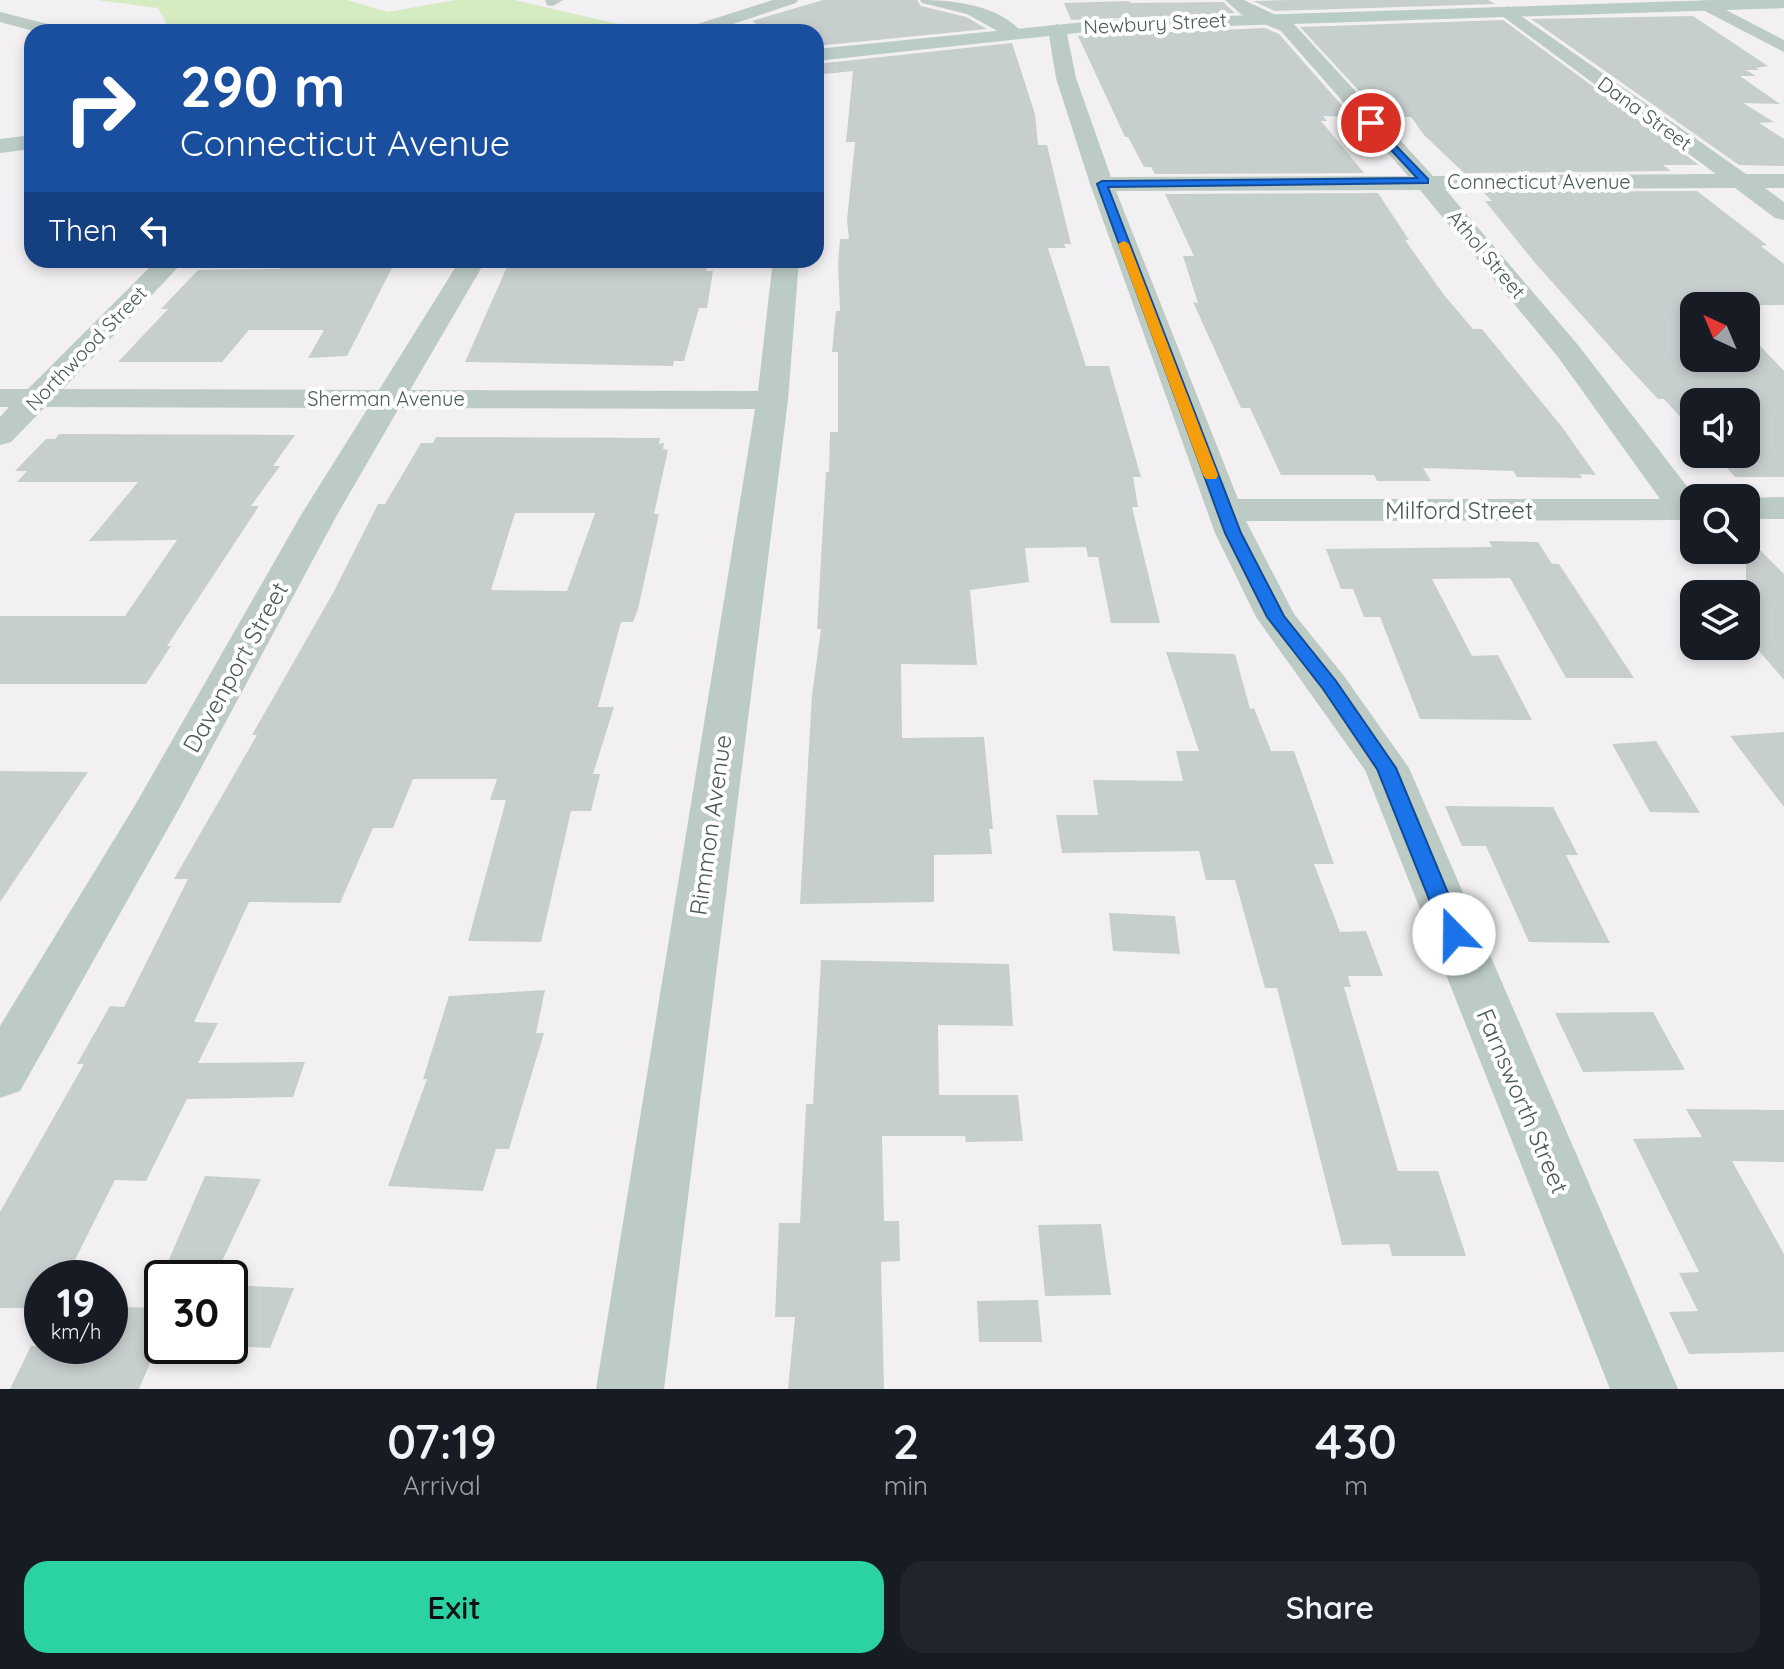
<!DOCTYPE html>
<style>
body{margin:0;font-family:Quicksand,sans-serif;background:#20242c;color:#f1f3f6;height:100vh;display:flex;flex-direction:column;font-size:30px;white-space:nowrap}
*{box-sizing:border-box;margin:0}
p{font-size:26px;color:#9ea1a6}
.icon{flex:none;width:44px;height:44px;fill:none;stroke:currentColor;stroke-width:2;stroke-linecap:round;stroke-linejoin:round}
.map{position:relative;height:1389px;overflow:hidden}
.drawer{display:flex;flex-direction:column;background:#171b24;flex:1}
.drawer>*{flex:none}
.guide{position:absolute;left:24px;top:24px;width:800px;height:244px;border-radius:24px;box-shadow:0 4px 12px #0003;background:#1a4fa0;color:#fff;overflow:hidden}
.needle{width:52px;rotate:316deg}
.tools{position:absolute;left:1680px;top:292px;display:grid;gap:16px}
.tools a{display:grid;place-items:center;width:80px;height:80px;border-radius:16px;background:#171b24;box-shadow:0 4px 12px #0003;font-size:40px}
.speed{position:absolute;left:24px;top:1260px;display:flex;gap:16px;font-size:40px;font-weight:700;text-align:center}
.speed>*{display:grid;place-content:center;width:104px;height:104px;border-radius:50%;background:#171b24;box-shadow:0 4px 12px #0003;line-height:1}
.speed small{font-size:20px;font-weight:400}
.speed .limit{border:4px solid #111;border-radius:12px;background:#fff;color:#111}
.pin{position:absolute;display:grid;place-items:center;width:68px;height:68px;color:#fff;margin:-34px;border:4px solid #fff;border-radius:50%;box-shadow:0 2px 8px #0007}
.me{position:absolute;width:88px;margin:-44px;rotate:338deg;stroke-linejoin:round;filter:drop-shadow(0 0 6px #0008)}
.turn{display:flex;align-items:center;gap:28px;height:168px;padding:0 24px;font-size:36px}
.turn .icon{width:104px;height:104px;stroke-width:2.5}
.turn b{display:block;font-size:56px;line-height:68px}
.then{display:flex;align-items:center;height:76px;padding:0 24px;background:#0003;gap:16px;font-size:30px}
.eta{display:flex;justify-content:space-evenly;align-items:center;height:136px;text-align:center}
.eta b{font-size:48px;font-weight:600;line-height:56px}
.action{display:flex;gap:16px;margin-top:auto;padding:16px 24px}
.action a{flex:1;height:92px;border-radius:24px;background:#2ad2a4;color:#111;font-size:32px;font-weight:600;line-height:92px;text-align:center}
.action a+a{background:#20242c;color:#f1f3f6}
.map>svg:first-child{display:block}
.green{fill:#d5ebc2}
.building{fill:#c7cfce;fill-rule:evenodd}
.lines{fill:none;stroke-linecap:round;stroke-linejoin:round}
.street{fill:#bdcbc5;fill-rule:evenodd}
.secondary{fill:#baccc7;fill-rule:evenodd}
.route{fill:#1a73e8;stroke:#114b97;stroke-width:2}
.slow{fill:#f59e0b}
.labels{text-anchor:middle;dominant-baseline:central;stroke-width:8;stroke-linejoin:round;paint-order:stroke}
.far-street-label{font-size:20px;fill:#495b55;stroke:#fff}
.street-label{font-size:24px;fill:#495b55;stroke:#fff}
</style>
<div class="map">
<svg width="1784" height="1389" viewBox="0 0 1784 1389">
<rect width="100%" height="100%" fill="#f2f0f2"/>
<path class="green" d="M 97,0 L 347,0 L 388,12 L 456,0 L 514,0 L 653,32 L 493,32 L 477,29 L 456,32 L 171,32 L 158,8 Z"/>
<path class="building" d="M 823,0 L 917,0 L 921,6 L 966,17 L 987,29 L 816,46 L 816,32 L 769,32 L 752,21 Z
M 1289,0 L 1488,0 L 1495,4 L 1275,11 L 1253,1 Z
M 1128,1 L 1131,3 L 1223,2 L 1235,13 L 1071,20 L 1064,3 Z
M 1693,16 L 1768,66 L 1756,68 L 1759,70 L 1746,70 L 1756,76 L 1740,76 L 1780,104 L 1743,103 L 1774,122 L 1759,123 L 1784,139 L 1784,166 L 1739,165 L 1531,19 Z
M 1503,20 L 1699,165 L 1663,165 L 1671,171 L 1464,173 L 1424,135 L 1411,117 L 1383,117 L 1300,27 Z
M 1265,28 L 1279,34 L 1352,117 L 1323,116 L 1327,121 L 1321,121 L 1364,173 L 1155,174 L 1151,167 L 1144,167 L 1128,137 L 1125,137 L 1078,36 Z
M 1012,43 L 1035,114 L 1038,145 L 1047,145 L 1071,244 L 1064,244 L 1066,248 L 1048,248 L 1086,366 L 1109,366 L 1141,477 L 1133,477 L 1138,507 L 1132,507 L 1160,623 L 1111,623 L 1098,557 L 1088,557 L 1086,547 L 1025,548 L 1029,582 L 970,590 L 977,665 L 901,664 L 902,738 L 984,737 L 993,829 L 989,829 L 992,854 L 934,855 L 934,902 L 800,904 L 812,695 L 821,629 L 817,629 L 826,472 L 829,472 L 830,432 L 838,432 L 838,352 L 832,352 L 836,311 L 840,311 L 838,263 L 840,239 L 849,239 L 847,220 L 855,142 L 846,142 L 853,71 L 816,75 L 816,64 Z
M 1697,191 L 1767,245 L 1761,246 L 1784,264 L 1784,305 L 1694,306 L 1694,358 L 1746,358 L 1746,331 L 1784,371 L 1784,477 L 1735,477 L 1714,454 L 1746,454 L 1746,402 L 1694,402 L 1694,432 L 1664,399 L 1658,399 L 1628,367 L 1536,264 L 1485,201 L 1492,201 L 1483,192 Z
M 1378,193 L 1409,240 L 1405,240 L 1444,295 L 1473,329 L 1482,329 L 1562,427 L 1596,475 L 1580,474 L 1582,478 L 1517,477 L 1513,471 L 1423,468 L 1431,481 L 1377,481 L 1374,475 L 1281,475 L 1250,408 L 1241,408 L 1193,302 L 1198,303 L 1183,256 L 1194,256 L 1165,194 Z
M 288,260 L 396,260 L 347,356 L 308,358 L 324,330 L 249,330 L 222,362 L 118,362 L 168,309 L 161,309 L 198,270 L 280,269 Z
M 510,260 L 709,260 L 706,271 L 713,271 L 707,308 L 699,308 L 684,361 L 674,361 L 673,366 L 465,362 Z
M 59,434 L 295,435 L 273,466 L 280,466 L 251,506 L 259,506 L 167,646 L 171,646 L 146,684 L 0,684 L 0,616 L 125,616 L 177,540 L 89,541 L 138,482 L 17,482 L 27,471 L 15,471 L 46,439 L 55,439 Z
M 436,437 L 660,438 L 659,444 L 664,443 L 663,449 L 668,450 L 654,514 L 659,514 L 638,609 L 633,622 L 621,622 L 598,707 L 614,707 L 593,774 L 600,774 L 591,811 L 571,811 L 541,942 L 468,941 L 506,800 L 490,800 L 497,779 L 413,779 L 393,828 L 373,828 L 340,903 L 249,902 L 194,1022 L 218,1023 L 198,1063 L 305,1062 L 293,1097 L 187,1099 L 146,1181 L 115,1180 L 66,1278 L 42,1278 L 42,1308 L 0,1308 L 0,1212 L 84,1064 L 77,1064 L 110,1006 L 124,1007 L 188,879 L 174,879 L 257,735 L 252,735 L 333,593 L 378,504 L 385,504 L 421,443 L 433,443 ZM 515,513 L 595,513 L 567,591 L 491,590 Z
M 1746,536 L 1784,574 L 1784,680 L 1746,636 Z
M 1489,541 L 1538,542 L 1552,564 L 1559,564 L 1634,678 L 1566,678 L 1510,578 L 1432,579 L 1472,656 L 1498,655 L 1532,720 L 1420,719 L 1380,617 L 1364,617 L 1353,589 L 1341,589 L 1326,549 L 1492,547 Z
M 1166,652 L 1235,654 L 1250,709 L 1254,708 L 1271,751 L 1294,751 L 1334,864 L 1314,864 L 1340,932 L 1366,931 L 1383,976 L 1348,976 L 1351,987 L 1344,987 L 1398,1171 L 1438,1171 L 1466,1256 L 1392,1256 L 1389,1244 L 1342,1245 L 1277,988 L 1265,988 L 1235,880 L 1206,880 L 1199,851 L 1062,853 L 1056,815 L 1098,815 L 1093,780 L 1183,781 L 1176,751 L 1199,751 Z
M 1784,732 L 1784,807 L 1730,736 Z
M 1656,741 L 1700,813 L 1650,812 L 1612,744 Z
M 0,771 L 88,772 L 0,902 Z
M 1445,806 L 1553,807 L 1578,855 L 1566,855 L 1610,943 L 1529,942 L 1486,846 L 1462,846 Z
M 1109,913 L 1175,916 L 1180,954 L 1113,951 Z
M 821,960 L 1009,964 L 1013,1026 L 938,1025 L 939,1095 L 1018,1095 L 1023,1141 L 966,1142 L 965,1136 L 882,1136 L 884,1221 L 899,1221 L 900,1261 L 881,1262 L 884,1389 L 788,1389 L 795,1317 L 775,1317 L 779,1223 L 800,1223 L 806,1104 L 813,1104 Z
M 545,990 L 536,1033 L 544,1033 L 509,1149 L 496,1149 L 483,1191 L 388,1186 L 427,1079 L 423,1079 L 449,996 Z
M 1653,1012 L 1685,1070 L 1583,1072 L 1555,1013 Z
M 1686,1109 L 1784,1110 L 1784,1162 L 1732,1161 L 1784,1254 L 1784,1352 L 1689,1354 L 1669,1312 L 1698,1311 L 1679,1273 L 1699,1272 L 1633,1139 L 1702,1137 Z
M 205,1176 L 261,1179 L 214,1278 L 161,1278 Z
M 1101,1224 L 1111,1295 L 1045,1296 L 1038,1225 Z
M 230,1285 L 294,1288 L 270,1348 L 230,1346 Z
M 1038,1300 L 1042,1342 L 979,1342 L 977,1301 Z
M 123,1307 L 162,1308 L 162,1335 L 139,1389 L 10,1389 L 31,1346 L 110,1346 L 110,1335 Z"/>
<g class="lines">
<path class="street" d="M 545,0 L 563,0 L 553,6 L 547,5 Z
M 773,0 L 798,0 L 796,3 L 709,32 L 685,31 L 688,27 Z
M 920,0 C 955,0 998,5 1023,33 L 1014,38 L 1008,37 L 967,14 L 922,3 Z
M 1225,0 L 1244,0 L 1293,23 L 1433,176 L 1716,174 L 1501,15 L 1499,11 L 1507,6 L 1746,174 L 1784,174 L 1784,188 L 1765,188 L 1784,202 L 1784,220 L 1775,218 L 1735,188 L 1445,189 L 1578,345 L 1696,498 L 1694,520 L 1246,521 L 1294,614 L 1344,676 L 1409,768 L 1678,1389 L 1610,1389 L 1365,770 L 1256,617 L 1215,533 L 1090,184 L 1056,78 L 1048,29 L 1057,24 L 1066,29 L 1076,78 L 1111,177 L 1408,176 L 1281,31 L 1242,15 ZM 1420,190 L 1558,357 L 1660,499 L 1238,499 L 1116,191 Z
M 1707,0 L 1784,40 L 1784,52 L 1701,9 L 1699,5 L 1701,1 Z
M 0,12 L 64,28 L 67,32 L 37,32 L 0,22 Z
M 157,260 L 185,260 L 63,389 L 379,390 L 460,260 L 486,260 L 410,390 L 758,391 L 773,260 L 799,260 L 788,400 L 664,1389 L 596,1389 L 755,409 L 399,408 L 337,515 L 180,807 L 20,1091 L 0,1098 L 0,1026 L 134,807 L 301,515 L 368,408 L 45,407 L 11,442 L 0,445 L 0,417 L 9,407 L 0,407 L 0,389 L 28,389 Z
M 1784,497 L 1784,519 L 1746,519 L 1744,498 Z"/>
<path class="secondary" d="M 1715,0 L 1784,0 L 1784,8 L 1105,30 L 816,61 L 816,49 L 1105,20 Z
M 32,135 L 32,149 L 0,153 L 0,139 Z"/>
</g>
<path class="route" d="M 1371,120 L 1428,179 L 1428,183 L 1108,187 L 1241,533 L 1284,616 L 1336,681 L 1396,768 L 1465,934 L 1462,940 L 1454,942 L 1446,940 L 1443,934 L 1377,769 L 1323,689 L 1267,617 L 1225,533 L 1097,184 L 1102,181 L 1417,178 L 1368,125 Z"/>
<path class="slow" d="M 1124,241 L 1129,244 L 1218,475 L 1216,479 L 1206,479 L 1203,475 L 1118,244 Z"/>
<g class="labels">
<g class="far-street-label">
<text transform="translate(1155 23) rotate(-3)">Newbury Street</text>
<text transform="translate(1645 113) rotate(36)">Dana Street</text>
<text x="1539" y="181">Connecticut Avenue</text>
<text transform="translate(1487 254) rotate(50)">Athol Street</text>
<text transform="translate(86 348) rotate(-46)">Northwood Street</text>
<text x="386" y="398">Sherman Avenue</text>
</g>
<g class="street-label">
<text x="1459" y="510">Milford Street</text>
<text transform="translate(235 667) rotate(-61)">Davenport Street</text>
<text transform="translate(710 825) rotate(-82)">Rimmon Avenue</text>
<text transform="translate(1523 1101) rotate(67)">Farnsworth Street</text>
</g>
</g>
</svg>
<div class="tools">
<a><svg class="needle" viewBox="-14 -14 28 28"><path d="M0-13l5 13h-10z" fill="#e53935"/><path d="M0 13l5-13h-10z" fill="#9ea1a6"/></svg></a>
<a><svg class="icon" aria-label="sound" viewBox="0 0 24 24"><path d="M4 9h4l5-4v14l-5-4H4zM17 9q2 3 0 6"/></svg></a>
<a><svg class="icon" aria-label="search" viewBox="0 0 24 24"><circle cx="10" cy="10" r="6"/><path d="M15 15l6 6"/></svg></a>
<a><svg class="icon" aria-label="layers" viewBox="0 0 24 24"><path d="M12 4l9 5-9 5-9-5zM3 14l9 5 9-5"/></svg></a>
</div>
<div class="speed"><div>19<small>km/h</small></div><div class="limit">30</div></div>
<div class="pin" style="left:1371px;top:123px;background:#d93025"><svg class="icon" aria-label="arrive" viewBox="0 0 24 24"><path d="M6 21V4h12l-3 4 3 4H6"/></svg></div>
<svg class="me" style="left:1454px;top:934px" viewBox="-20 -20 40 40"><circle r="19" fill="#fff"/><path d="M0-13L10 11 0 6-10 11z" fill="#1a73e8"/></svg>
<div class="guide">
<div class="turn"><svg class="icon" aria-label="right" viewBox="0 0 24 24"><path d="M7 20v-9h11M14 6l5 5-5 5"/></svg><div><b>290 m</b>Connecticut Avenue</div></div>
<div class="then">Then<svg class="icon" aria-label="left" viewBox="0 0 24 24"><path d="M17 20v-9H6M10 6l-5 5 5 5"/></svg></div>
</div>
</div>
<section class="drawer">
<div class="eta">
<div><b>07:19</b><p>Arrival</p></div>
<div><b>2</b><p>min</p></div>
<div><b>430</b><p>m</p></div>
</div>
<div class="action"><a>Exit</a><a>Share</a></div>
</section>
